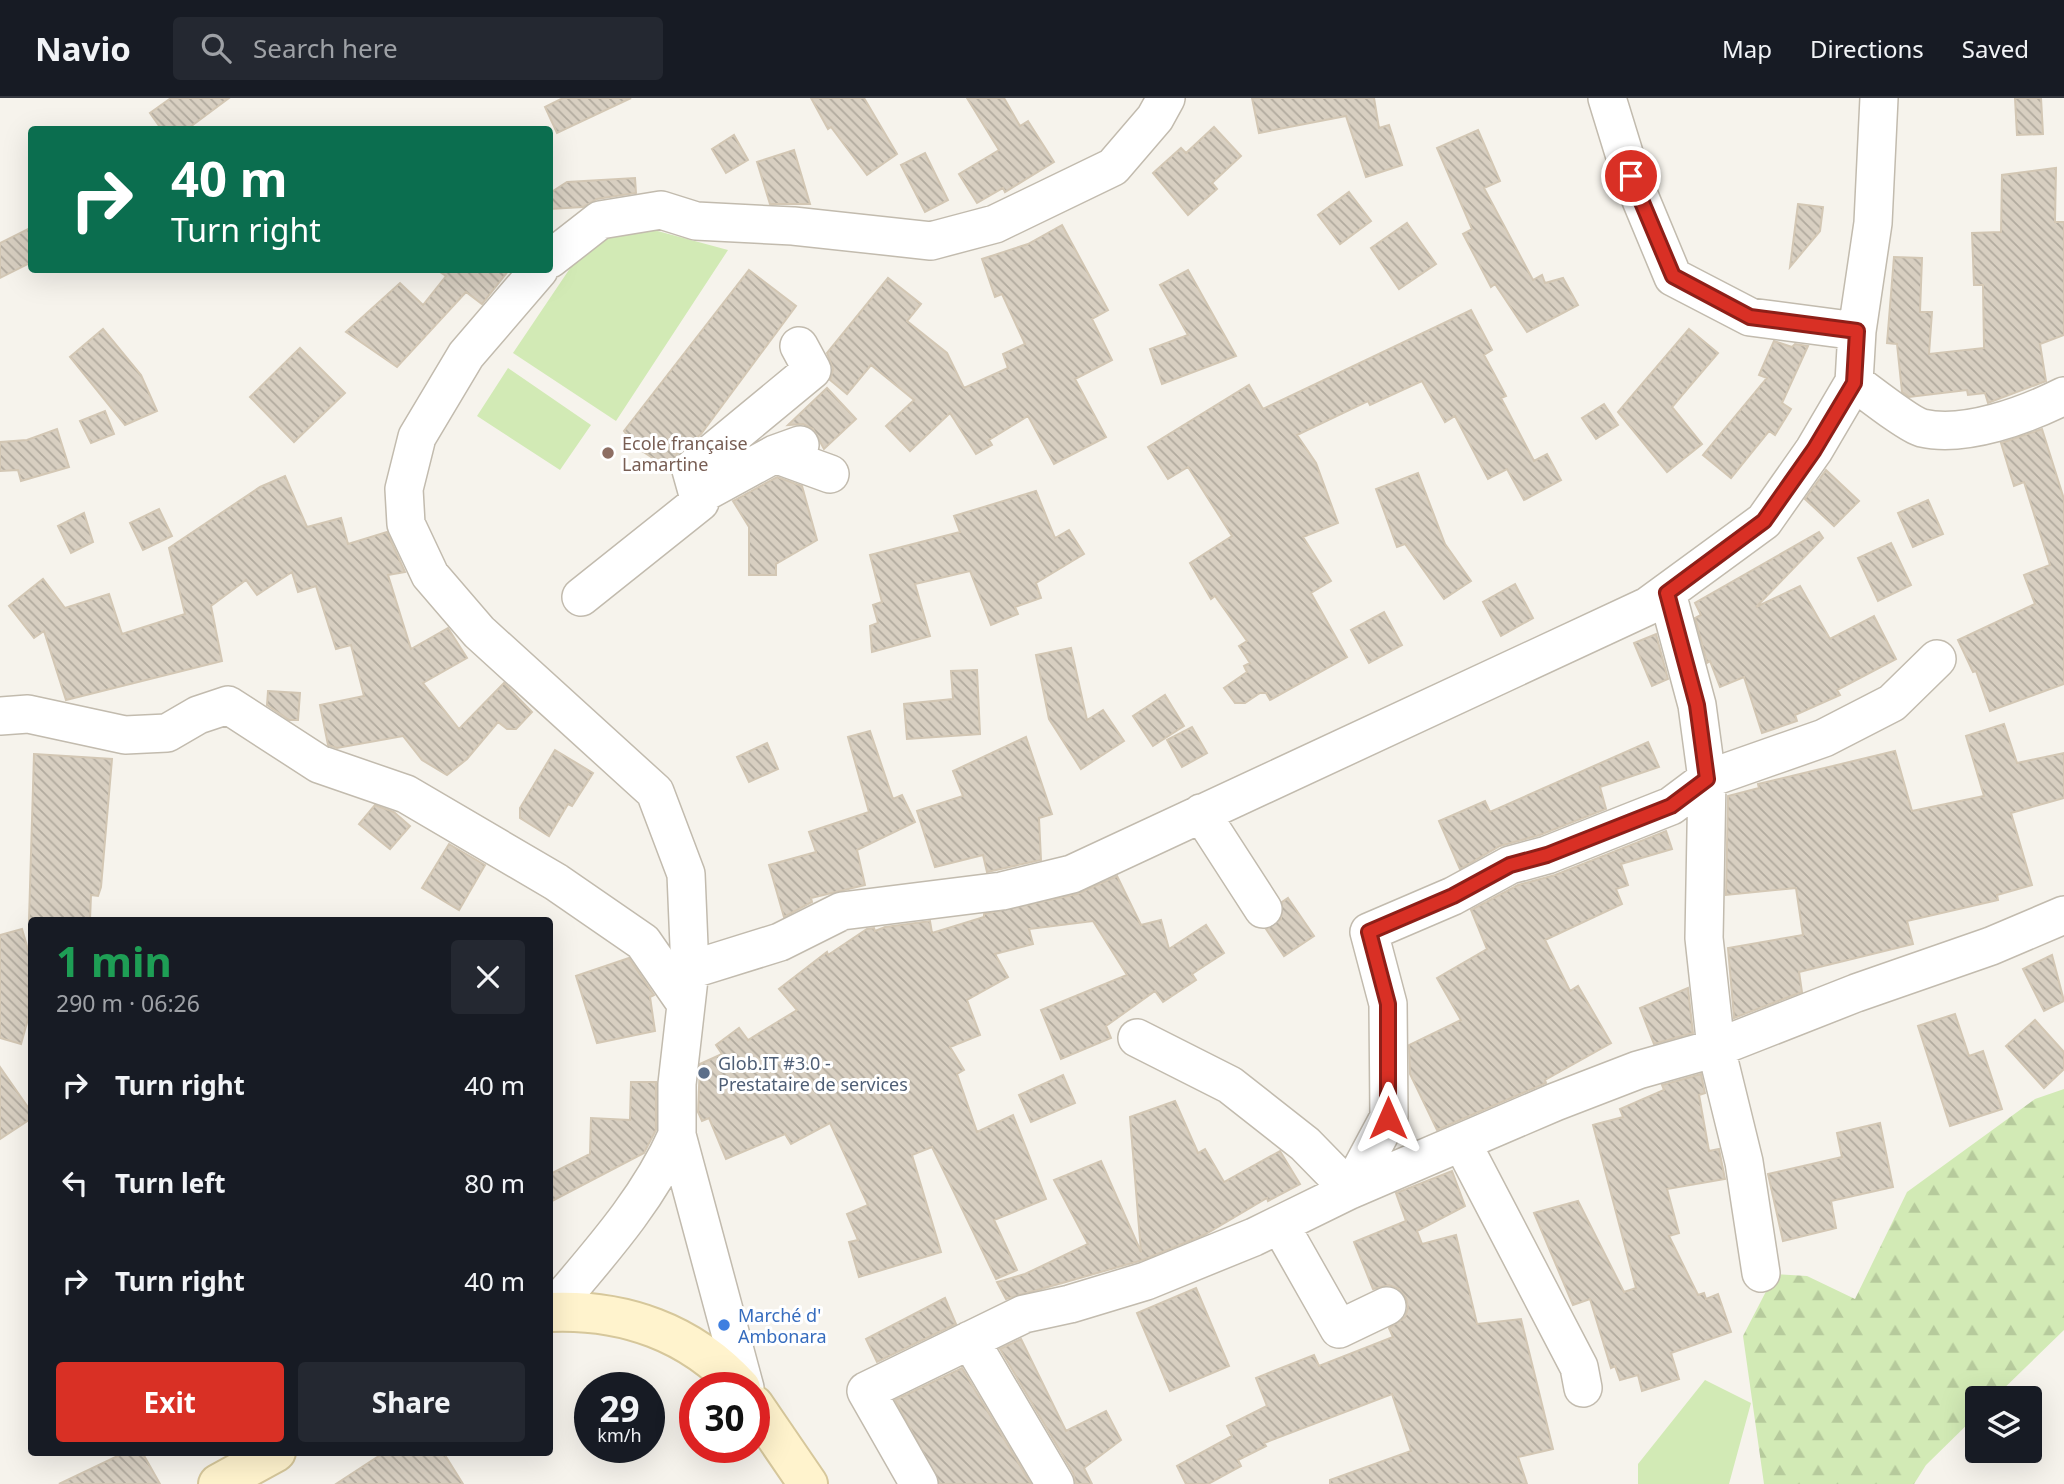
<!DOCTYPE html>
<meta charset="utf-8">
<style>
body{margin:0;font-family:"Noto Sans",sans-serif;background:#242831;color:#f1f3f6;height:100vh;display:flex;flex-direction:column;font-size:26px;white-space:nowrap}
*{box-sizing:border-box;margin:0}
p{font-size:23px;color:#9ea1a6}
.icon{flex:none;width:38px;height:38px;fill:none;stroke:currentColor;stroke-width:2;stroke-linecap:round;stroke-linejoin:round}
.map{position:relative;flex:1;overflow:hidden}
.side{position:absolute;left:28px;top:819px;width:525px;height:539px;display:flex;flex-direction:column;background:#171b24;border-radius:7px;box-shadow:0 7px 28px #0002}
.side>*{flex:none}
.hud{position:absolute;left:28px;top:28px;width:525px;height:147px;border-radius:7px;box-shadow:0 7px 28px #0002;background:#0b6e4f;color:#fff;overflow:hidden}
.buttons{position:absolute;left:1965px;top:1288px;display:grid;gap:14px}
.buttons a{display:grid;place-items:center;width:77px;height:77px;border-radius:7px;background:#171b24;box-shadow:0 7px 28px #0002;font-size:35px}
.speed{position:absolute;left:574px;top:1274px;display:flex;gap:14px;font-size:35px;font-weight:700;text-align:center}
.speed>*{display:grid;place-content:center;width:91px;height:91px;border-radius:50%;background:#171b24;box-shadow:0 7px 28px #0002;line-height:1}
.speed small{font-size:18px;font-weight:400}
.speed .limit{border:10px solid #d22;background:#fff;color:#111}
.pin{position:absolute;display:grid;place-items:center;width:60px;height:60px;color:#fff;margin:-30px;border:4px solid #fff;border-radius:50%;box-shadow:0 2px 7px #0007}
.me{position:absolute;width:77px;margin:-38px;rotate:0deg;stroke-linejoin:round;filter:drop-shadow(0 0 5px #0008)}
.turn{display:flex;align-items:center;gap:24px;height:147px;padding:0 28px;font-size:32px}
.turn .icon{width:91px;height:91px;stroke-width:2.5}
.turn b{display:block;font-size:49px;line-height:60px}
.round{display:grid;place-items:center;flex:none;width:74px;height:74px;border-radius:7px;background:#242831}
.overview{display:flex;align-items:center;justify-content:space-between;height:119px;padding:0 28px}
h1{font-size:42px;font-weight:700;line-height:52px;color:#1e9e55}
.button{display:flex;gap:14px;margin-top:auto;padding:14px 28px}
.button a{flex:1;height:80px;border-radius:7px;background:#d93025;color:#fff;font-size:28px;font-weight:700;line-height:80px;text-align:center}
.button a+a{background:#242831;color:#f1f3f6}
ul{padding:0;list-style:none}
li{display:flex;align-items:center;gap:21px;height:98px;padding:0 28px}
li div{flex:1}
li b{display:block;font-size:26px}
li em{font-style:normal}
header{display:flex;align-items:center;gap:42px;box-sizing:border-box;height:98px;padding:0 35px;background:#171b24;border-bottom:2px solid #363941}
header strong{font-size:33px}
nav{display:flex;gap:38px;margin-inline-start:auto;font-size:24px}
.search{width:490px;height:63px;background:#242831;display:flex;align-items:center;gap:18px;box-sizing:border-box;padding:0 24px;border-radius:7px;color:#9ea1a6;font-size:26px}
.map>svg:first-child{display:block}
.forest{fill:url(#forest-firs)}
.park{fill:#d2eab5}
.building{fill:url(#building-back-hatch);stroke:#d3c7b4;stroke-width:2}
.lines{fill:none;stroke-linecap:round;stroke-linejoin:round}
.minor-casing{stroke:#c2bbae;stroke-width:40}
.secondary-casing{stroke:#d6c79b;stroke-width:42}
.minor{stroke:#fff;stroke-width:37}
.secondary{stroke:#fff3cd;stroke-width:38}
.route-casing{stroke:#8d1f18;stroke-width:18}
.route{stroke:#d93025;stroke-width:12}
.education-dot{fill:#8d6e63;stroke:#fff;stroke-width:2.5}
.service-dot{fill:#5c6f8a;stroke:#fff;stroke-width:2.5}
.shop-dot{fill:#3f7fe0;stroke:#fff;stroke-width:2.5}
.labels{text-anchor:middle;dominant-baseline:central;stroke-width:6;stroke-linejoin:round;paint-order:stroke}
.education-label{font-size:18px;fill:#785e54;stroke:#fff;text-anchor:start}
.service-label{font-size:18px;fill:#4e5e75;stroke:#fff;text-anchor:start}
.shop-label{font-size:18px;fill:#366cbe;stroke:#fff;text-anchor:start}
</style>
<header>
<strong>Navio</strong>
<div class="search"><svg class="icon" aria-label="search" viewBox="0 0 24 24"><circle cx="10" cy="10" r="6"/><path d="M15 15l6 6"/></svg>Search here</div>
<nav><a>Map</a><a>Directions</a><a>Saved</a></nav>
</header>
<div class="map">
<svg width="2064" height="1386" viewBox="0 0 2064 1386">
<defs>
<pattern id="forest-firs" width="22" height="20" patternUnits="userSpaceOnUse" patternTransform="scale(1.75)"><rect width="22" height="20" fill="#d2eab5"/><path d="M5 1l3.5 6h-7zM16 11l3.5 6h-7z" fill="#b6ca9c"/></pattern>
<pattern id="building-back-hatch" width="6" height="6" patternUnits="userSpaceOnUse" patternTransform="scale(1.75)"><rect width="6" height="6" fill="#d8cfc1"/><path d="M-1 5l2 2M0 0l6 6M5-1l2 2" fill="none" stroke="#b1aa9e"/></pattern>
</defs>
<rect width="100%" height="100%" fill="#f6f3ec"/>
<path class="forest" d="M 2064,991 L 2064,1232 L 1994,1300 L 1978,1300 L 1977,1317 L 1926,1367 L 1914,1386 L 1764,1386 L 1743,1238 L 1775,1176 L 1807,1178 L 1855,1201 L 1907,1094 L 2035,1001 Z"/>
<path class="park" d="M 639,128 L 728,152 L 616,323 L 513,255 L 587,145 Z
M 508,270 L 591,327 L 560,372 L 477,318 Z
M 1705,1282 L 1751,1305 L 1729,1386 L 1638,1386 L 1638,1366 Z"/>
<path class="building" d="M 171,0 L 229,0 L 186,32 L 162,32 L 150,15 Z
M 563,0 L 631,0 L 557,35 L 545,9 Z
M 811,0 L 864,0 L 897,56 L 867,77 L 831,29 L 828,31 Z
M 967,0 L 1004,0 L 1020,28 L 1028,23 L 1054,64 L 1005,94 L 1003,90 L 977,105 L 959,76 L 999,52 Z
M 1252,0 L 1374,0 L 1379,30 L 1389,27 L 1402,67 L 1366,79 L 1346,18 L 1259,35 Z
M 2015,0 L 2041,0 L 2043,36 L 2017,37 Z
M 1214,29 L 1241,58 L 1212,85 L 1217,91 L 1188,117 L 1153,75 L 1181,50 L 1186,55 Z
M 1478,32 L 1500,83 L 1484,90 L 1533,182 L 1542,177 L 1545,185 L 1563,180 L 1578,207 L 1527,234 L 1495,186 L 1491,189 L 1463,136 L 1472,131 L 1437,50 Z
M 734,37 L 748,62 L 726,75 L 712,51 Z
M 794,52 L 810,106 L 770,106 L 757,64 Z
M 925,55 L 948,102 L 925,114 L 901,67 Z
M 2056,70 L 2055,124 L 2064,124 L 2064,237 L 2040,246 L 2046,283 L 1988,305 L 1985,295 L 1968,297 L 1967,292 L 1909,299 L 1902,294 L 1897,246 L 1887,245 L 1894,159 L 1922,160 L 1920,214 L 1932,214 L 1929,256 L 1984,250 L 1983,187 L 1974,187 L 1972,135 L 2001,134 L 2002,77 Z
M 635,80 L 636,95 L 597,101 L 583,109 L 550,111 L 550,95 L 567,84 Z
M 1349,94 L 1371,123 L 1340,146 L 1318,117 Z
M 1798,106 L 1823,109 L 1820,133 L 1790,169 Z
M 1407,125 L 1436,166 L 1399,191 L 1371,150 Z
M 1062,127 L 1108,212 L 1092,221 L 1112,262 L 1075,281 L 1106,339 L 1054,366 L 1028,318 L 989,342 L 992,347 L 976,356 L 950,315 L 910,353 L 886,328 L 914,302 L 871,267 L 847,296 L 830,282 L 833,271 L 827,255 L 888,180 L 921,206 L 907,223 L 947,255 L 964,290 L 1008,270 L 1003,256 L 1025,246 L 1002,196 L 995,199 L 982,161 L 1028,146 Z
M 32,129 L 32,164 L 0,180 L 0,145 Z
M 437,172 L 509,172 L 482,206 L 466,194 L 397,269 L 346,234 L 400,185 L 423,207 L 446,178 Z
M 749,172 L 796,208 L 701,336 L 677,356 L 671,372 L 636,349 L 624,333 Z
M 1188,172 L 1236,258 L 1162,286 L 1150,251 L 1188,237 L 1160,187 Z
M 1471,212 L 1492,252 L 1484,257 L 1506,298 L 1501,300 L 1534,363 L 1547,356 L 1561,382 L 1524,402 L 1507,371 L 1488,381 L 1455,318 L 1445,324 L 1422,283 L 1370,307 L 1368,303 L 1297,337 L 1316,365 L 1338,425 L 1303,439 L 1331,483 L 1311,495 L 1347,559 L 1270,602 L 1266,595 L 1260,595 L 1245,605 L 1235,605 L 1224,590 L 1247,574 L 1244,568 L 1250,565 L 1239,548 L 1247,543 L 1215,498 L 1211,501 L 1190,465 L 1232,438 L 1188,369 L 1168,381 L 1148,349 L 1249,287 L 1263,311 Z
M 103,231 L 141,277 L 157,313 L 125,327 L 70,259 Z
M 1689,231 L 1718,255 L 1672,309 L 1702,346 L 1667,374 L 1618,314 Z
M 1774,243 L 1792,249 L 1795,246 L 1808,248 L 1782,305 L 1791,311 L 1775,337 L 1769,333 L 1731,380 L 1703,357 L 1767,280 L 1759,277 Z
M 300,250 L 345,295 L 294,344 L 250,299 Z
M 827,290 L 856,321 L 824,351 L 813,331 L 803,326 L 788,327 Z
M 1604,306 L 1618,327 L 1596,341 L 1582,320 Z
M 105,313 L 114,336 L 91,345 L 80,323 Z
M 57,331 L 69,369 L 21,383 L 18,372 L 0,373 L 0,344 L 27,342 Z
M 2042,331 L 2064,401 L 2064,586 L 1990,613 L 1976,573 L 1973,574 L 1958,542 L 2035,506 L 2024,477 L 2050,467 L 2024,384 L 2014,388 L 2001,345 Z
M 1826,372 L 1859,403 L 1834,428 L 1805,401 Z
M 1418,375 L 1445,446 L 1471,483 L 1444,501 L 1405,446 L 1397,449 L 1376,391 Z
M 285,378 L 307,429 L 341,420 L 348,446 L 387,434 L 405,474 L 388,477 L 411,551 L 448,530 L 467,560 L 423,585 L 459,631 L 504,585 L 532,614 L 516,631 L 507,631 L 498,624 L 467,661 L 447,677 L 422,662 L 403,638 L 337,650 L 328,647 L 320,607 L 364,598 L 351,547 L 336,551 L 316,488 L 298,494 L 292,474 L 257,497 L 246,482 L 211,508 L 222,563 L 66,602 L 44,533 L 34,540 L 9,508 L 43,481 L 65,510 L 109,496 L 122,536 L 185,516 L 169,450 L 260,389 Z
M 777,379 L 802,388 L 817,442 L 776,466 L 776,477 L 749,477 L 749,429 L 733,403 Z
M 1036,393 L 1055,440 L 1069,432 L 1084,456 L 1036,485 L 1041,500 L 1015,509 L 1018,516 L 991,527 L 970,473 L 915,486 L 930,538 L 872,554 L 870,528 L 878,525 L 873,507 L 882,504 L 870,457 L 960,434 L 954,418 Z
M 1928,402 L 1943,436 L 1913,449 L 1898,415 Z
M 159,411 L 172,438 L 143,452 L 130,425 Z
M 84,415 L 93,444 L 71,455 L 58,428 Z
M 1819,434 L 1823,440 L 1756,509 L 1800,488 L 1830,541 L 1874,518 L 1896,561 L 1837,592 L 1840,597 L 1795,617 L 1797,623 L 1762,635 L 1744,579 L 1720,589 L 1710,563 L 1707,565 L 1695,520 L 1701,517 L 1695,505 Z
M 1891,445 L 1911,487 L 1878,503 L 1858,460 Z
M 1515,486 L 1533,520 L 1501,538 L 1483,504 Z
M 1384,514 L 1402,547 L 1369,565 L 1351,532 Z
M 1656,536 L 1668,581 L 1652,588 L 1634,545 Z
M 1071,550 L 1087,622 L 1103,612 L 1124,643 L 1081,671 L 1049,621 L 1036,557 Z
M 977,572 L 980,636 L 907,641 L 904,606 L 953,601 L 951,573 Z
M 268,593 L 300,595 L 298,622 L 289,622 L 267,607 Z
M 1165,597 L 1184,628 L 1153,648 L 1133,618 Z
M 2004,626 L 2017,665 L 2064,655 L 2064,700 L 2011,715 L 2032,787 L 1997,797 L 1998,802 L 1907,823 L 1913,846 L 1799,874 L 1802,894 L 1734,920 L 1728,850 L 1803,837 L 1796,790 L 1726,797 L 1728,698 L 1759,690 L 1758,686 L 1895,653 L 1912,713 L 1984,698 L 1966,638 Z
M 1192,629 L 1207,655 L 1182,669 L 1167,642 Z
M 870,633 L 893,701 L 902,697 L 915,724 L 857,752 L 865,787 L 811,800 L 812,804 L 784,819 L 769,767 L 816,754 L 809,734 L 869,714 L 848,639 Z
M 1026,639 L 1052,716 L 1039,720 L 1041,762 L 987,774 L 983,757 L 935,769 L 917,713 L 963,698 L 953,673 Z
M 1648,644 L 1659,669 L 1600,689 L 1606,711 L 1540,737 L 1500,748 L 1460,771 L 1439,723 L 1485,703 L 1490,714 Z
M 767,645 L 778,671 L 749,684 L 737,659 Z
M 555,652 L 593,675 L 572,708 L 568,706 L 549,738 L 520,720 L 520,710 Z
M 34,656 L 112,661 L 101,789 L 98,798 L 91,797 L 90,822 L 29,822 Z
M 375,707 L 394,714 L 410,728 L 390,751 L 359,726 Z
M 1666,733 L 1672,751 L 1621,766 L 1628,787 L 1616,791 L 1622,806 L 1545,842 L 1570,893 L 1578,888 L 1611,945 L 1545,982 L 1546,985 L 1437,1032 L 1410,976 L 1409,947 L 1461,922 L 1437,880 L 1487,851 L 1471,812 L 1518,787 L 1555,777 Z
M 449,746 L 485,767 L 459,812 L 422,790 Z
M 1117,778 L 1141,827 L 1161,822 L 1169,851 L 1206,827 L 1224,855 L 1192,876 L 1196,882 L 1163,904 L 1155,893 L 1106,928 L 1111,940 L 1061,961 L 1041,912 L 1127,877 L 1093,823 L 1029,831 L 1033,846 L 995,856 L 1008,879 L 967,902 L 980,937 L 950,949 L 964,972 L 957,976 L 977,1034 L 1013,1017 L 1046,1101 L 994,1122 L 1017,1172 L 996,1181 L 932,1049 L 912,1057 L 941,1154 L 859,1179 L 849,1144 L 858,1142 L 847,1116 L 868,1107 L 830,1025 L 791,1046 L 785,1036 L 726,1061 L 709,1020 L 702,1023 L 698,1014 L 700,966 L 722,956 L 716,947 L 739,930 L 748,942 L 797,912 L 779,891 L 827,854 L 828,857 L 867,831 L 874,830 L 875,833 L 885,829 L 930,823 L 932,835 L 984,819 L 984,816 L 1077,796 Z
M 1288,800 L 1314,838 L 1284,858 L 1266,831 L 1281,821 L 1282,804 Z
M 22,831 L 32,865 L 32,907 L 21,946 L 0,940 L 0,837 Z
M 2052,857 L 2064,903 L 2044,913 L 2023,871 Z
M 629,860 L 654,897 L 650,899 L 655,933 L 597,945 L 576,878 Z
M 1688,890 L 1693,935 L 1654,946 L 1640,910 Z
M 1955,916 L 1969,958 L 1983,953 L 2002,1011 L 1950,1028 L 1918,928 Z
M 2035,922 L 2064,954 L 2064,971 L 2044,990 L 2006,948 Z
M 0,969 L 32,1015 L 32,1020 L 0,1041 Z
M 1701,976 L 1705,995 L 1699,997 L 1709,1053 L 1719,1051 L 1725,1081 L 1667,1091 L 1679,1135 L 1669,1138 L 1698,1197 L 1704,1195 L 1706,1201 L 1718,1196 L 1731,1234 L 1671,1255 L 1679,1281 L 1642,1293 L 1638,1277 L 1620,1282 L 1615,1268 L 1611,1270 L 1590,1201 L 1573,1207 L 1534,1115 L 1578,1103 L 1624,1194 L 1636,1190 L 1593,1027 L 1623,1019 L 1620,1011 L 1664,992 L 1662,987 Z
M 1063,977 L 1075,1005 L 1031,1024 L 1019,997 Z
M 631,984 L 656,984 L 656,1032 L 644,1055 L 550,1104 L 550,1076 L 590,1056 L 591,1020 L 630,1022 Z
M 1175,1003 L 1198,1055 L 1205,1051 L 1224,1084 L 1280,1053 L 1300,1086 L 1268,1103 L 1267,1100 L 1204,1137 L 1143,1162 L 1006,1201 L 997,1184 L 1025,1176 L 1088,1146 L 1054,1082 L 1101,1063 L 1141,1154 L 1130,1019 Z
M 1880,1025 L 1893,1089 L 1831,1103 L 1836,1130 L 1783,1143 L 1768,1076 L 1842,1059 L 1837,1035 Z
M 1452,1073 L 1465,1108 L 1417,1133 L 1422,1146 L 1456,1137 L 1477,1226 L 1521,1221 L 1553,1351 L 1518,1359 L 1527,1386 L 1330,1386 L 1330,1382 L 1411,1353 L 1392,1296 L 1264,1345 L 1266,1348 L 1238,1362 L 1241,1368 L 1208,1386 L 1186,1386 L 1177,1368 L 1232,1338 L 1227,1328 L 1267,1308 L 1256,1280 L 1314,1257 L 1319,1268 L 1393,1239 L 1389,1230 L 1405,1219 L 1408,1210 L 1406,1200 L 1399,1191 L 1389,1187 L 1373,1191 L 1354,1144 L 1406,1123 L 1396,1095 Z
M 1196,1190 L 1229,1268 L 1170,1293 L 1137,1215 Z
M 945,1200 L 956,1226 L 877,1264 L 866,1241 Z
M 1021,1241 L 1066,1333 L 1106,1313 L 1121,1342 L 1084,1370 L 1092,1386 L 1076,1386 L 1073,1375 L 1000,1251 Z
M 962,1270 L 1031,1386 L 940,1386 L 895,1302 Z
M 126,1354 L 142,1354 L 160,1386 L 59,1386 Z
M 385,1354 L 443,1354 L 463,1386 L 336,1386 Z"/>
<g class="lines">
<g class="minor-casing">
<path id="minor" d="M 1607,0 L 1631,78 L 1673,179 L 1750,219 L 1857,233
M 550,161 L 600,122 L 661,112 L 696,123 L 793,128 L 931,143 L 995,126 L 1113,69 L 1155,20 L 1166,0
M 539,172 L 466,257 L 417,339 L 404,391 L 406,426 L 430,477 L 479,534 L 655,694 L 686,776 L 690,872 L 677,986 L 677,1037 L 745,1290
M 1854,284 C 1868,294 1908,326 1922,330 C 1965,340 2026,317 2064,298
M 775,356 L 830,376
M 698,398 L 775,356 L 800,347
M 1667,495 L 1697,607 L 1707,681 L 1704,840 L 1716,950 L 1744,1064 L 1761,1175
M 581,499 L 700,404 L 691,372 L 812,272 L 799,248
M 0,618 L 28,616 L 125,637 L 167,635 L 198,617 L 228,607 L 319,666 L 406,696 L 556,784 L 643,844 L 686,906
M 1201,715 L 1263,811
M 690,872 L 780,844 L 842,813 L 1002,793 L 1072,776 L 1648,508 L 1764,423 L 1814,352 L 1854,284 L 1857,233 L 1873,125 L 1879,0
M 1137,940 L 1230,987 L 1305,1046 L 1350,1092 L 1389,1019 L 1388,906 L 1369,834 L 1453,798 L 1510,767 L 1547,757 L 1671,708 L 1707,681 L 1824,640 L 1892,605 L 1937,561
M 1462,1045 L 1579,1269 L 1583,1290
M 1280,1127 L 1339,1231 L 1387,1208
M 551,1213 C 598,1157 647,1104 677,1037
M 970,1242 L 1055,1386
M 919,1386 L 866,1293 L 1024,1216 L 1070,1206 L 1146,1183 L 1254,1139 L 1350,1092 L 1555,1004 L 1638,972 L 1716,950 L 1856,895 L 1991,848 L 2064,817"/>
</g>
<g class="secondary-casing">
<path id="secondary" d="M 550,1214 C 623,1211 691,1234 741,1290
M 754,1307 L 808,1386
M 218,1386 L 276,1354"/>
</g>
<use href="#minor" class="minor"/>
<use href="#secondary" class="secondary"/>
</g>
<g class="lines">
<g class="route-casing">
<path id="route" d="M 1388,1020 L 1388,906 L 1369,834 L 1453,798 L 1510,767 L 1547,757 L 1671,708 L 1707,681 L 1697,607 L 1667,495 L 1764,423 L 1814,352 L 1854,285 L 1857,233 L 1750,219 L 1673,178 L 1631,78"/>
</g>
<use href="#route" class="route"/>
</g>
<circle class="education-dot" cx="608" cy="355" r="7"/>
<circle class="service-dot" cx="704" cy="975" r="7"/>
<circle class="shop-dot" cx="724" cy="1227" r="7"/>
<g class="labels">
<g class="education-label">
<text x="622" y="345">Ecole française<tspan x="622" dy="21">Lamartine</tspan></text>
</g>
<g class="service-label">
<text x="718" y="965">Glob.IT #3.0 -<tspan x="718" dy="21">Prestataire de services</tspan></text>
</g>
<g class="shop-label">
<text x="738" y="1217">Marché d'<tspan x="738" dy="21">Ambonara</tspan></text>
</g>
</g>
</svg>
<div class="buttons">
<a><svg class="icon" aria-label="layers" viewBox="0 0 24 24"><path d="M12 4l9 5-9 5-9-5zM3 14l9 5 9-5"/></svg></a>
</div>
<div class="speed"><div>29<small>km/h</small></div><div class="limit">30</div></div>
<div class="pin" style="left:1631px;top:78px;background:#d93025"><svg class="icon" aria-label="arrive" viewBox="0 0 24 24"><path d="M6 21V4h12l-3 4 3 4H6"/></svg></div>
<svg class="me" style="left:1388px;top:1020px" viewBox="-20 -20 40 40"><path d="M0-17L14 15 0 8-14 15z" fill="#d93025" stroke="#fff" stroke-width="4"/></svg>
<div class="hud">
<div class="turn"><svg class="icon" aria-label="right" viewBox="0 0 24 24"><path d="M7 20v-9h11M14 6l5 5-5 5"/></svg><div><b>40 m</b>Turn right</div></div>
</div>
<section class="side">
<div class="overview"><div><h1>1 min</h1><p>290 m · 06:26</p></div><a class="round"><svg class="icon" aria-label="close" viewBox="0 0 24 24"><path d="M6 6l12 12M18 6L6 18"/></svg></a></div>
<ul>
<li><svg class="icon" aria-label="right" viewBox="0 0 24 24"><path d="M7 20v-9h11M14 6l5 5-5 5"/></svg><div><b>Turn right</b></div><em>40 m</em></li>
<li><svg class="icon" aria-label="left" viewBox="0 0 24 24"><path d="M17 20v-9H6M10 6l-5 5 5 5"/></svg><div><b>Turn left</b></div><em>80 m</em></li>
<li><svg class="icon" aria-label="right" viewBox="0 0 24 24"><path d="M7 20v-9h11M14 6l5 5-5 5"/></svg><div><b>Turn right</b></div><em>40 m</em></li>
</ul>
<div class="button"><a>Exit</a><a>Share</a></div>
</section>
</div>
